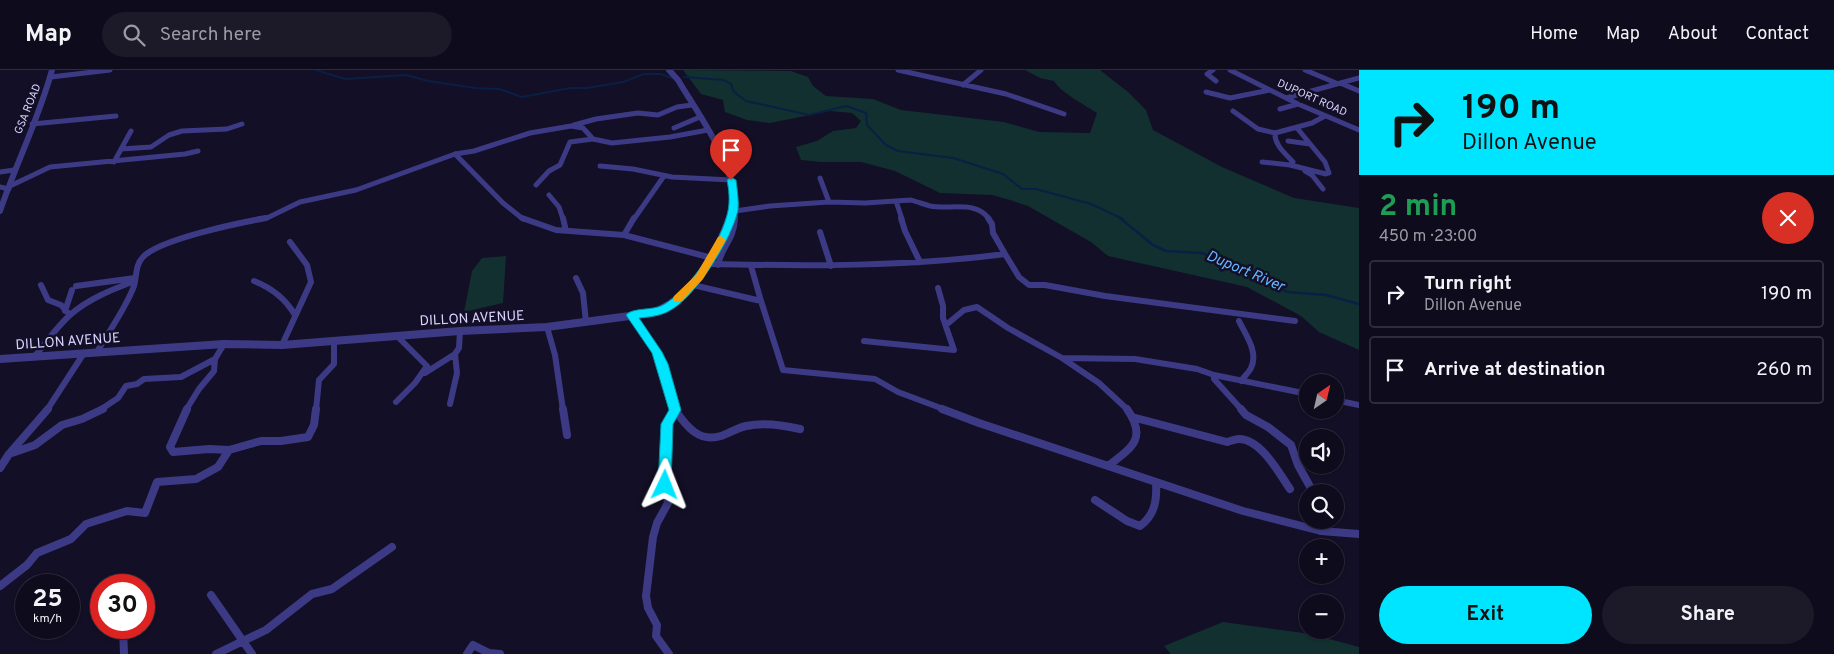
<!DOCTYPE html>
<meta charset="utf-8">
<style>
body{margin:0;font-family:Overpass,sans-serif;background:#1c1929;color:#f1f3f6;height:100vh;display:flex;flex-direction:column;font-size:19px;white-space:nowrap}
*{box-sizing:border-box;margin:0}
p{font-size:16px;color:#9b9ba3}
.icon{flex:none;width:28px;height:28px;fill:none;stroke:currentColor;stroke-width:2;stroke-linecap:round;stroke-linejoin:round}
.map{position:relative;flex:1;overflow:hidden}
.details{display:flex;flex-direction:column;background:#0e0b1c;width:475px}
.details>*{flex:none}
.hud{background:#00e5ff;color:#111;overflow:hidden}
.needle{width:32px;rotate:34deg}
.controls{position:absolute;left:1299px;top:304px;display:grid;gap:10px}
.controls a{display:grid;place-items:center;width:45px;height:45px;border-radius:50%;background:#0e0b1c;box-shadow:0 1px 4px #0004,0 0 0 1px #2e2b3b;font-size:25px}
.speed{position:absolute;left:15px;top:504px;display:flex;gap:10px;font-size:25px;font-weight:700;text-align:center}
.speed>*{display:grid;place-content:center;width:65px;height:65px;border-radius:50%;background:#0e0b1c;box-shadow:0 1px 4px #0004,0 0 0 1px #2e2b3b;line-height:1}
.speed small{font-size:12px;font-weight:400}
.speed .limit{border:8px solid #d22;background:#fff;color:#111}
.pin{position:absolute;display:grid;place-items:center;width:42px;height:42px;color:#fff;margin:-51px -21px;border-radius:50% 50% 50% 0;rotate:-45deg;box-shadow:0 0 5px #0007}
.pin .icon{rotate:45deg}
.me{position:absolute;width:55px;margin:-28px;rotate:2deg;stroke-linejoin:round;filter:drop-shadow(0 0 4px #0008)}
.turn{display:flex;align-items:center;gap:18px;height:105px;padding:0 20px;font-size:22px}
.turn .icon{width:65px;height:65px;stroke-width:2.5}
.turn b{display:block;font-size:35px;line-height:42px}
.round{display:grid;place-items:center;flex:none;width:52px;height:52px;border-radius:26px;background:#1c1929}
.headline{display:flex;align-items:center;justify-content:space-between;height:85px;padding:0 20px}
h1{font-size:30px;font-weight:700;line-height:38px;color:#1e9e55}
.primary-button{display:flex;gap:10px;margin-top:auto;padding:10px 20px}
.primary-button a{flex:1;height:58px;border-radius:30px;background:#00e5ff;color:#111;font-size:20px;font-weight:700;line-height:58px;text-align:center}
.primary-button a+a{background:#1c1929;color:#f1f3f6}
ul{padding:0;list-style:none}
li{display:flex;align-items:center;gap:15px;height:68px;margin:0 10px 8px;padding:0 10px;border:2px solid #2e2b3b;border-radius:5px}
li div{flex:1}
li b{display:block;font-size:19px}
li em{font-style:normal}
header{display:flex;align-items:center;gap:30px;box-sizing:border-box;height:70px;padding:0 25px;background:#0e0b1c;border-bottom:1px solid #2e2b3b}
header strong{font-size:24px}
nav{display:flex;gap:28px;margin-inline-start:auto;font-size:18px}
.search{width:350px;height:45px;background:#1c1929;display:flex;align-items:center;gap:12px;box-sizing:border-box;padding:0 18px;border-radius:28px;color:#9b9ba3;font-size:19px}
main{display:flex;flex:1;min-height:0}
.map>svg:first-child{display:block}
.green{fill:#12302f}
.lines{fill:none;stroke-linecap:round;stroke-linejoin:round}
.stream-far1{stroke:#0a1f44;stroke-width:2}
.stream{stroke:#0a1f44;stroke-width:2.5}
.minor-far2{stroke:#3d3a85;stroke-width:5}
.minor-far1{stroke:#3d3a85;stroke-width:6}
.minor{stroke:#3d3a85;stroke-width:8}
.tertiary-far1{stroke:#3d3a85;stroke-width:6}
.tertiary{stroke:#3d3a85;stroke-width:8}
.route{fill:#00e5ff;stroke:#0095a6}
.slow{fill:#f59e0b}
.labels{text-anchor:middle;dominant-baseline:central;stroke-width:5;stroke-linejoin:round;paint-order:stroke}
.far-street-label{font-size:11px;fill:#d9d4ff;stroke:#130f26}
.street-label{font-size:14px;fill:#d9d4ff;stroke:#130f26}
.water-label{font-size:15px;font-style:italic;fill:#62b6ff;stroke:#130f26}
</style>
<header>
<strong>Map</strong>
<div class="search"><svg class="icon" aria-label="search" viewBox="0 0 24 24"><circle cx="10" cy="10" r="6"/><path d="M15 15l6 6"/></svg>Search here</div>
<nav><a>Home</a><a>Map</a><a>About</a><a>Contact</a></nav>
</header>
<main>
<div class="map">
<svg width="1359" height="584" viewBox="0 0 1359 584">
<rect width="100%" height="100%" fill="#130f26"/>
<path class="green" d="M 683,0 L 791,1 L 808,7 L 813,16 L 826,26 L 873,29 L 901,40 L 1004,52 L 1039,62 L 1090,63 L 1097,43 C 1085,35 1060,22 1054,11 L 1040,8 L 1025,0 L 1100,0 L 1128,22 L 1146,40 L 1153,60 L 1222,97 L 1294,128 L 1359,138 L 1359,280 L 1319,262 L 1301,246 L 1247,217 L 1108,186 L 1091,172 L 1028,136 L 1010,130 L 992,125 L 940,123 L 895,101 L 861,92 L 821,92 L 801,90 L 796,77 L 817,71 L 833,61 L 856,58 L 861,51 L 852,43 L 830,41 L 770,53 L 747,50 L 725,42 L 723,30 L 701,24 Z
M 506,186 L 503,233 L 464,242 L 472,201 L 482,188 Z
M 1223,552 L 1311,564 L 1359,577 L 1359,584 L 1171,584 L 1164,576 Z"/>
<g class="lines">
<path class="stream-far1" d="M 316,0 L 345,9 L 406,5 L 428,11 L 475,18 L 499,19 L 522,27 L 570,18 L 587,18 L 623,12 L 644,4 L 661,4 L 672,8
M 684,7 L 724,10 L 731,14 L 734,22 L 746,31 L 809,45 L 846,36 L 866,43 L 867,55 L 886,75 L 898,81 L 953,88 L 1003,104 L 1022,119 L 1036,119 L 1091,134 L 1123,149"/>
<path class="stream" d="M 1120,148 L 1153,175 L 1166,181 L 1202,183 L 1288,222 L 1326,225 L 1359,234"/>
<path class="minor-far2" d="M 898,0 L 1006,24 L 1064,44
M 1213,0 L 1207,4 L 1216,11
M 1230,0 L 1298,34 L 1359,60
M 1305,0 L 1336,13
M 51,7 L 110,0
M 1340,13 L 1359,21
M 963,15 L 981,0
M 1206,22 L 1230,28 L 1270,20
M 1286,28 L 1359,8
M 1280,39 L 1298,34
M 1233,41 L 1258,59 L 1275,63
M 32,54 L 116,46
M 574,55 L 596,49 L 638,43 L 658,45 L 677,37 L 692,35
M 674,58 L 700,47
M 1288,71 L 1310,74
M 121,79 L 151,77 L 169,65 L 182,61 L 227,59 L 242,54
M 455,84 L 503,133 L 523,149
M 114,92 L 131,61
M 1262,92 L 1290,95 L 1293,92 C 1286,84 1274,75 1275,63 L 1312,53 L 1325,46
M 1290,95 L 1326,104 L 1329,103 L 1325,92 L 1297,58
M 600,96 L 633,99 L 672,107 L 731,110
M 1305,101 L 1312,105 L 1323,119
M 0,102 L 14,100
M 820,108 L 829,132
M 536,115 L 549,101 L 560,95 L 570,72 L 593,69 L 612,73 L 670,67 L 708,60
M 10,116 L 50,97 L 185,84 L 198,81
M 0,117 L 9,119
M 549,125 L 559,137 L 563,149
M 896,131 L 902,149
M 258,149 L 267,148 L 300,132 L 356,120 L 455,84 L 474,81 L 530,63 L 571,56 L 583,58 L 593,69
M 634,149 L 664,106
M 735,149 L 735,141 L 770,136 L 829,132 L 865,133 L 911,130 C 917,132 924,134 930,136 C 950,140 976,130 989,149"/>
<path class="minor-far1" d="M 522,148 L 556,160 L 624,165 L 712,188
M 563,148 L 566,161
M 901,148 L 905,161 L 920,192
M 988,148 L 992,154 L 993,163 L 1005,184
M 820,162 L 831,196
M 624,165 L 634,148
M 708,194 C 807,196 906,197 1005,184 L 1019,207 L 1029,215 L 1045,215 L 1105,226 L 1295,251
M 718,195 C 722,175 734,171 735,148
M 751,196 L 761,231
M 576,208 L 583,223 L 586,252
M 254,211 C 272,218 285,228 295,245
M 41,215 L 48,230 L 61,235 L 70,245
M 693,215 L 761,231 L 783,300 L 875,309 L 898,322 L 946,340
M 76,216 L 135,208
M 65,241 L 72,220
M 632,245 L 657,282 L 675,340
M 1239,251 C 1245,264 1259,282 1251,298 C 1249,302 1244,307 1241,311
M 946,255 L 964,240 L 977,237 L 1008,258 L 1062,288 L 1135,289 L 1197,299 L 1214,305 L 1308,324
M 547,257 L 555,285 L 563,340
M 864,271 L 954,280 L 943,248 L 943,236 L 938,218
M 282,275 L 311,212 L 307,195 L 290,172
M 97,282 C 109,261 126,238 134,216 C 137,206 135,195 143,187 C 160,169 239,153 266,148
M 35,286 C 46,272 57,257 70,245 C 88,229 113,219 135,211
M 1062,288 L 1099,313 L 1128,340
M 425,303 L 455,284 L 459,278 L 460,261
M 1214,305 L 1214,309 L 1242,340
M 1335,330 L 1359,335
M 396,332 L 415,313 L 427,296 L 397,266
M 450,334 L 457,303 L 455,284
M 47,340 L 84,283
M 100,340 L 118,328 L 126,316 L 137,314 L 144,309 L 181,307 L 215,289 L 224,274
M 186,340 L 199,319 L 214,301 L 215,289
M 316,340 L 319,310 L 334,294 L 334,272"/>
<path class="minor" d="M 187,339 L 170,377 L 173,382 L 209,379 L 229,380
M 563,339 L 567,365
M 942,339 L 979,353 L 1243,441 L 1321,461 L 1359,464
M 1241,339 L 1246,345 L 1268,357 L 1291,375 L 1298,395 L 1313,422
M 675,340 C 686,356 699,373 721,366 C 730,363 737,358 746,356 C 764,352 783,355 800,359
M 1132,347 L 1227,372 C 1231,371 1235,369 1239,369 C 1261,369 1279,403 1290,419
M 9,384 L 35,375 L 62,355 L 82,349 L 103,339
M 1108,396 C 1131,378 1148,369 1127,339
M 0,398 L 9,384 L 48,339
M 1095,430 L 1127,451 L 1140,456 C 1155,445 1157,430 1156,413
M 1319,450 L 1321,461
M 0,516 L 27,495 L 37,483 L 71,469 L 86,454 L 127,441 L 145,443 L 157,412 L 196,409 L 218,397 L 229,380 L 261,371 L 281,371 L 308,367 L 314,355 L 316,339
M 211,525 L 252,584
M 123,558 L 124,584
M 216,584 L 266,560 L 312,524 L 332,519 L 392,477
M 467,584 L 473,575 L 489,583 L 500,584
M 669,584 L 656,566 L 657,555 L 648,538 L 646,526 L 653,467 L 657,453 L 668,433 L 665,415 L 667,354 L 675,339"/>
<path class="tertiary-far1" d="M 669,0 L 678,10 C 699,46 746,106 730,149
M 0,141 C 16,94 39,48 52,0"/>
<path class="tertiary" d="M 0,289 L 224,274 L 282,275 L 460,261 L 547,257 L 652,243 C 692,229 716,186 730,148"/>
</g>
<path class="route" d="M 731,107 L 736,110 C 737,119 739,131 738,140 C 732,169 695,228 669,241 C 660,246 649,247 639,248 L 662,282 L 668,294 L 681,340 L 673,354 L 671,415 L 669,419 L 665,421 L 660,419 L 658,415 L 661,354 L 669,340 L 652,283 L 626,245 C 633,237 652,241 663,235 C 690,220 722,171 728,141 C 730,131 729,120 727,110 Z"/>
<path class="slow" d="M 721,166 L 726,170 L 703,209 L 682,231 L 674,231 L 673,228 L 674,226 L 696,205 L 718,167 Z"/>
<g class="labels">
<g class="far-street-label">
<text transform="translate(1312 28) rotate(24)">DUPORT ROAD</text>
<text transform="translate(28 39) rotate(-68)">GSA ROAD</text>
</g>
<g class="street-label">
<text transform="translate(472 249) rotate(-3)">DILLON AVENUE</text>
<text transform="translate(68 272) rotate(-4)">DILLON AVENUE</text>
</g>
<g class="water-label">
<text transform="translate(1245 202) rotate(23)">Duport River</text>
</g>
</g>
</svg>
<div class="controls">
<a><svg class="needle" viewBox="-14 -14 28 28"><path d="M0-13l5 13h-10z" fill="#e53935"/><path d="M0 13l5-13h-10z" fill="#9b9ba3"/></svg></a>
<a><svg class="icon" aria-label="sound" viewBox="0 0 24 24"><path d="M4 9h4l5-4v14l-5-4H4zM17 9q2 3 0 6"/></svg></a>
<a><svg class="icon" aria-label="search" viewBox="0 0 24 24"><circle cx="10" cy="10" r="6"/><path d="M15 15l6 6"/></svg></a>
<a>+</a>
<a>−</a>
</div>
<div class="speed"><div>25<small>km/h</small></div><div class="limit">30</div></div>
<div class="pin" style="left:731px;top:110px;background:#d93025"><svg class="icon" aria-label="arrive" viewBox="0 0 24 24"><path d="M6 21V4h12l-3 4 3 4H6"/></svg></div>
<svg class="me" style="left:665px;top:415px" viewBox="-20 -20 40 40"><path d="M0-17L14 15 0 8-14 15z" fill="#00e5ff" stroke="#fff" stroke-width="4"/></svg>
</div>
<section class="details">
<div class="hud">
<div class="turn"><svg class="icon" aria-label="right" viewBox="0 0 24 24"><path d="M7 20v-9h11M14 6l5 5-5 5"/></svg><div><b>190 m</b>Dillon Avenue</div></div>
</div>
<div class="headline"><div><h1>2 min</h1><p>450 m · 23:00</p></div><a class="round" style="background:#d93025;color:#fff"><svg class="icon" aria-label="close" viewBox="0 0 24 24"><path d="M6 6l12 12M18 6L6 18"/></svg></a></div>
<ul>
<li><svg class="icon" aria-label="right" viewBox="0 0 24 24"><path d="M7 20v-9h11M14 6l5 5-5 5"/></svg><div><b>Turn right</b><p>Dillon Avenue</p></div><em>190 m</em></li>
<li><svg class="icon" aria-label="arrive" viewBox="0 0 24 24"><path d="M6 21V4h12l-3 4 3 4H6"/></svg><div><b>Arrive at destination</b></div><em>260 m</em></li>
</ul>
<div class="primary-button"><a>Exit</a><a>Share</a></div>
</section>
</main>
